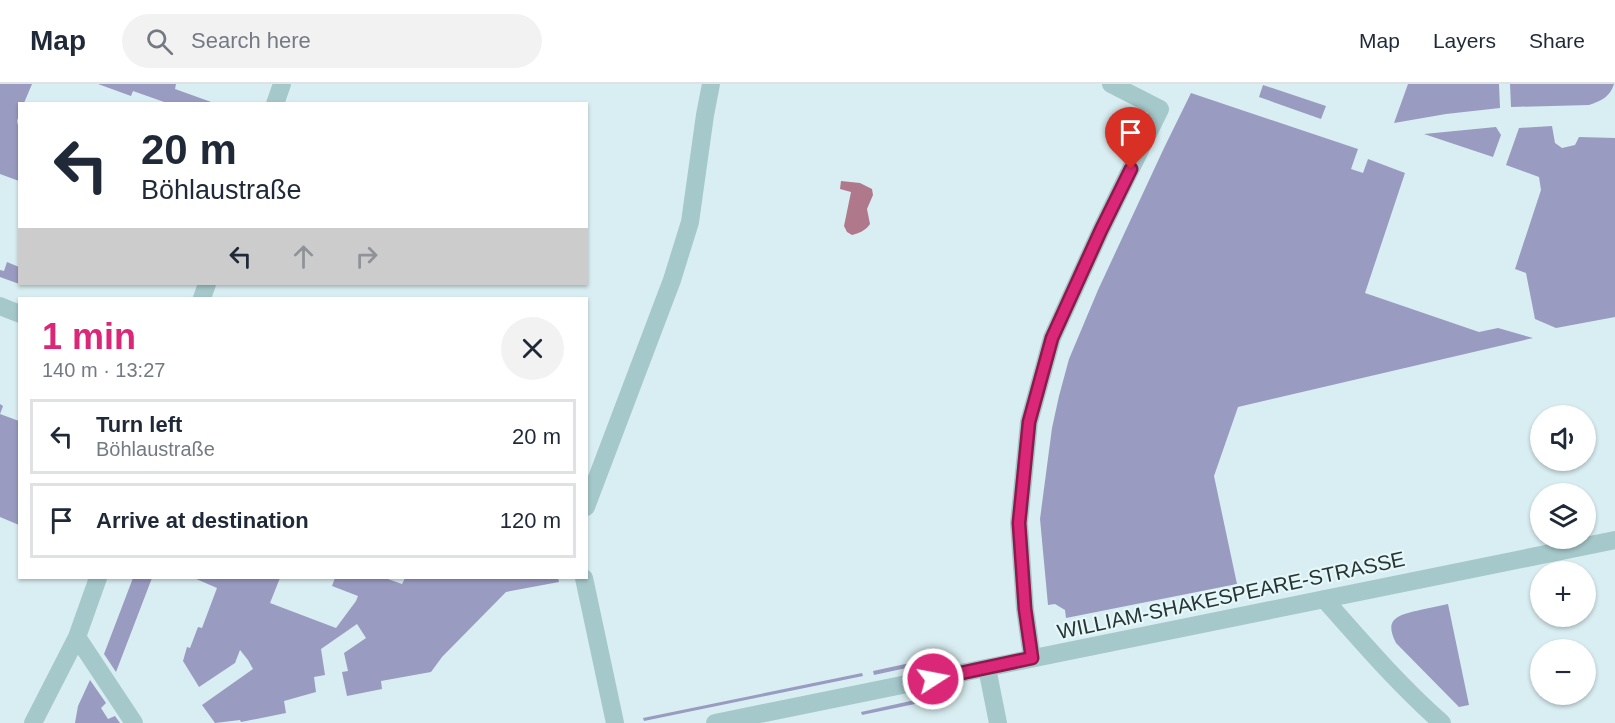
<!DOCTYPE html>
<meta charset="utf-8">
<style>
body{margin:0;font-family:Arial,sans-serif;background:#f2f2f3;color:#1f2937;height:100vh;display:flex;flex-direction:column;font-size:22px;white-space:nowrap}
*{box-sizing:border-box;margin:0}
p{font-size:20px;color:#747a83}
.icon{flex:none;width:33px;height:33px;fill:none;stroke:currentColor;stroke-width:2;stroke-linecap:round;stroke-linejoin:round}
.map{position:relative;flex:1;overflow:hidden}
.panel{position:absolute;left:18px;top:213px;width:570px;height:282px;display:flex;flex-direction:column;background:#fff;border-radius:0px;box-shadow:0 2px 4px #0004}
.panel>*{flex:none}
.hud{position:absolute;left:18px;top:18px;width:570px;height:183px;border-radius:0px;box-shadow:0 2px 4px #0004;background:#fff;color:#1f2937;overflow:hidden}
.tools{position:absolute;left:1530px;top:321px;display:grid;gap:12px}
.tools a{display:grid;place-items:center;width:66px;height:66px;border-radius:50%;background:#fff;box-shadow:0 2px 4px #0004;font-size:30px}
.pin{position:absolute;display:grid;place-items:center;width:51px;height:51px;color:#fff;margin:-62px -26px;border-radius:50% 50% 50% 0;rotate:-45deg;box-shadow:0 0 6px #0007}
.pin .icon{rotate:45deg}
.me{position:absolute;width:66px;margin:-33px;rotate:79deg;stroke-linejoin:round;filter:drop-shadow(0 0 4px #0008)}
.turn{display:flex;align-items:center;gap:21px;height:126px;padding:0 24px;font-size:27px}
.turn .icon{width:78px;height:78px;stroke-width:2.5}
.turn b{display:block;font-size:42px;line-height:51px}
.lanes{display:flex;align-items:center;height:57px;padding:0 24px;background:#0003;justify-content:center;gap:30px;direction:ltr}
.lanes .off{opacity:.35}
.round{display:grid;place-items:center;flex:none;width:63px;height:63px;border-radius:32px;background:#f2f2f3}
.headline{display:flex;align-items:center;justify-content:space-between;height:102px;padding:0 24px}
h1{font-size:36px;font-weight:700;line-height:45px;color:#db2777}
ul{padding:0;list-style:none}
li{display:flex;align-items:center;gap:18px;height:75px;margin:0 12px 9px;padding:0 12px;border:3px solid #e0e1e3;border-radius:0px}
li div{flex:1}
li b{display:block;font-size:22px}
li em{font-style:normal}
header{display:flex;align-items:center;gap:36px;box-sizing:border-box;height:84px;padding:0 30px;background:#fff;border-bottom:2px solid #e0e1e3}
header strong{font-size:28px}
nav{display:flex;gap:33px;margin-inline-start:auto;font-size:21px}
.search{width:420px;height:54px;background:#f2f2f3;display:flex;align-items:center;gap:15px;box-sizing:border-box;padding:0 21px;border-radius:33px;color:#747a83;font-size:22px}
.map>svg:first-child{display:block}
.green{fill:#999bc1}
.water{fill:#b0788b}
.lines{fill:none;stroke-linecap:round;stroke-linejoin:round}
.street{stroke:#a5c8ca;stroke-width:18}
.route-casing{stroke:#8e194d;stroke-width:15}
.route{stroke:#db2777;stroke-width:10}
.labels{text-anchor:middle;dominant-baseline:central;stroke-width:4.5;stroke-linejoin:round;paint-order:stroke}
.street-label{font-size:21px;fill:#273635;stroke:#e6f7fa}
</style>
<header>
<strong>Map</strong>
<div class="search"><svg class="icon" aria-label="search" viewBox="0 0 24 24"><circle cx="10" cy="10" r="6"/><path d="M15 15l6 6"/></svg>Search here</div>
<nav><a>Map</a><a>Layers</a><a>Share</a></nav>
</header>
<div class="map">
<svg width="1615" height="639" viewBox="0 0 1615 639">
<rect width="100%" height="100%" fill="#d9eef2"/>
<path class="green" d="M 0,0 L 32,0 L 24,19 L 20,20 L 19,31 L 17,37 L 20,50 L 19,97 L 0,90 Z
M 98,0 L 176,0 L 175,5 L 214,19 L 167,19 L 133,7 L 131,12 Z
M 1408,0 L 1499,0 L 1500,24 L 1446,30 L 1394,39 Z
M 1510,0 L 1614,0 C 1610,13 1601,17 1589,21 L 1511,23 Z
M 1263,1 L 1326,22 L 1321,35 L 1259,13 Z
M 1191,9 L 1358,65 L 1351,85 L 1363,89 L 1368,75 L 1405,89 L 1365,209 L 1479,248 L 1498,244 L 1533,254 L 1238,323 L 1214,392 L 1237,500 L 1066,534 L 1065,526 L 1055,520 L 1048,521 L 1040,435 L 1052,344 L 1059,312 L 1069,275 L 1098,206 L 1164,64 Z
M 1552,42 L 1555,59 L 1562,64 L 1575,61 L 1579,53 L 1615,54 L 1615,233 L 1556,244 L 1535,235 L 1526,189 L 1515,185 L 1541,106 L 1539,93 L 1506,81 L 1519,44 Z
M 1496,43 L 1501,51 L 1493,73 L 1424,50 Z
M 7,178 L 19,183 L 20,200 L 22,200 L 22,201 L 0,193 L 0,186 L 4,187 Z
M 0,320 L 3,322 L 0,330 L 19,337 L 19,441 L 0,433 Z
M 133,494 L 152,494 L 116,588 L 104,570 Z
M 194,494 L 280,494 L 270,519 L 336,544 L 356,517 L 358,512 L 332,502 L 335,494 L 385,494 L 402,500 L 405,494 L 500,494 L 505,495 L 512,494 L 558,494 L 559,498 L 506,508 L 442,573 L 431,588 L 381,597 L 382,605 L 347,612 L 342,588 L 348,587 L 344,569 L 366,554 L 357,540 L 321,565 L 325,591 L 314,593 L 316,608 L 284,617 L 286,629 L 241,638 L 240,636 L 215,639 L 202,621 L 253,585 L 248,576 L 240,566 L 235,579 L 199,603 L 183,577 L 187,563 L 190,564 L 198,543 L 202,544 L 217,504 Z
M 1448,520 L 1469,621 L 1459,623 L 1396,559 C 1383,534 1399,531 1420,526 C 1429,524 1439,522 1448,520 Z
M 947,571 L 948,575 L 874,591 L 873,587 Z
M 862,589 L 863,592 L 644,637 L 643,634 Z
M 90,596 L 106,619 L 101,624 L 108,635 L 115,632 L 120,639 L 75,639 L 78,622 Z
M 933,612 L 934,616 L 862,631 L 861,628 Z"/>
<path class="water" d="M 841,97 L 860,99 L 872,105 L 873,111 L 867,125 L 870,140 C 865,147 859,149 852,151 L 847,148 L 844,142 L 851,108 L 840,105 Z"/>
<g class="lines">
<path class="street" d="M 275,20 L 282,0
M 202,214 L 207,200
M 0,222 L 20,230
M 586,423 L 672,196 L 690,138 L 705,31 L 711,0
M 584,494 L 615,639
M 1324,515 C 1362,558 1399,601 1442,639
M 77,553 L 134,639
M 1032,574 L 1025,525 L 1019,439 L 1029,338 L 1052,254 L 1101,146 L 1160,25 L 1111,0
M 987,584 L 998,639
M 33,639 L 77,553 L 98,494
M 715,639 L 1615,456"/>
</g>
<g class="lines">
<g class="route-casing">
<path id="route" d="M 933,595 L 1032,574 L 1025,525 L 1019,439 L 1029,338 L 1052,254 L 1101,146 L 1131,85"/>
</g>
<use href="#route" class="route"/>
</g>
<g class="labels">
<g class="street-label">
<text transform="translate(1231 511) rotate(-12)">WILLIAM-SHAKESPEARE-STRASSE</text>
</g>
</g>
</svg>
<div class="tools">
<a><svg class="icon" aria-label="sound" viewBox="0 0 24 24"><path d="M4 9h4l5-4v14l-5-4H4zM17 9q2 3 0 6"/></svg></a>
<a><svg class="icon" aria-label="layers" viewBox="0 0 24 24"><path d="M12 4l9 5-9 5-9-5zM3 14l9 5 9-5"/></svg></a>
<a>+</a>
<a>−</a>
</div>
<div class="pin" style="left:1131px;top:85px;background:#d93025"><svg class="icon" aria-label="arrive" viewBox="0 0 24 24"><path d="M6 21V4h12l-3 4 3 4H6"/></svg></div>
<svg class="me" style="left:933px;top:595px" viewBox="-20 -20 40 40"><circle r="17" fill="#db2777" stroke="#fff" stroke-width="3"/><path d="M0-11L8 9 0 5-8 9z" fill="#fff"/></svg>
<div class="hud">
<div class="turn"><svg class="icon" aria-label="left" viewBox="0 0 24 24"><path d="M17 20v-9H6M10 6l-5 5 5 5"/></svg><div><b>20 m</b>Böhlaustraße</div></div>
<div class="lanes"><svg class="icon" aria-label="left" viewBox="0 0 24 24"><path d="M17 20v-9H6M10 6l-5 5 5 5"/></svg><svg class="icon off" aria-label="ahead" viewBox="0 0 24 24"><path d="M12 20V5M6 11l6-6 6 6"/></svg><svg class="icon off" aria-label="right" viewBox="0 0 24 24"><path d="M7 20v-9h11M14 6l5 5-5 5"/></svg></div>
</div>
<section class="panel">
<div class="headline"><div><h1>1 min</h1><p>140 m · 13:27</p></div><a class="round"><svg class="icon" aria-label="close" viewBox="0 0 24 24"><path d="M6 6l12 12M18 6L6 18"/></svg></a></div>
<ul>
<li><svg class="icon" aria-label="left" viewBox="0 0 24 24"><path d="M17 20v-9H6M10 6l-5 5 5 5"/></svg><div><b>Turn left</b><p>Böhlaustraße</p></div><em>20 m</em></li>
<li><svg class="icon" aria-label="arrive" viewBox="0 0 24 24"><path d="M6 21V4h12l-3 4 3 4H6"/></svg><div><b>Arrive at destination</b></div><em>120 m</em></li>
</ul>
</section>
</div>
